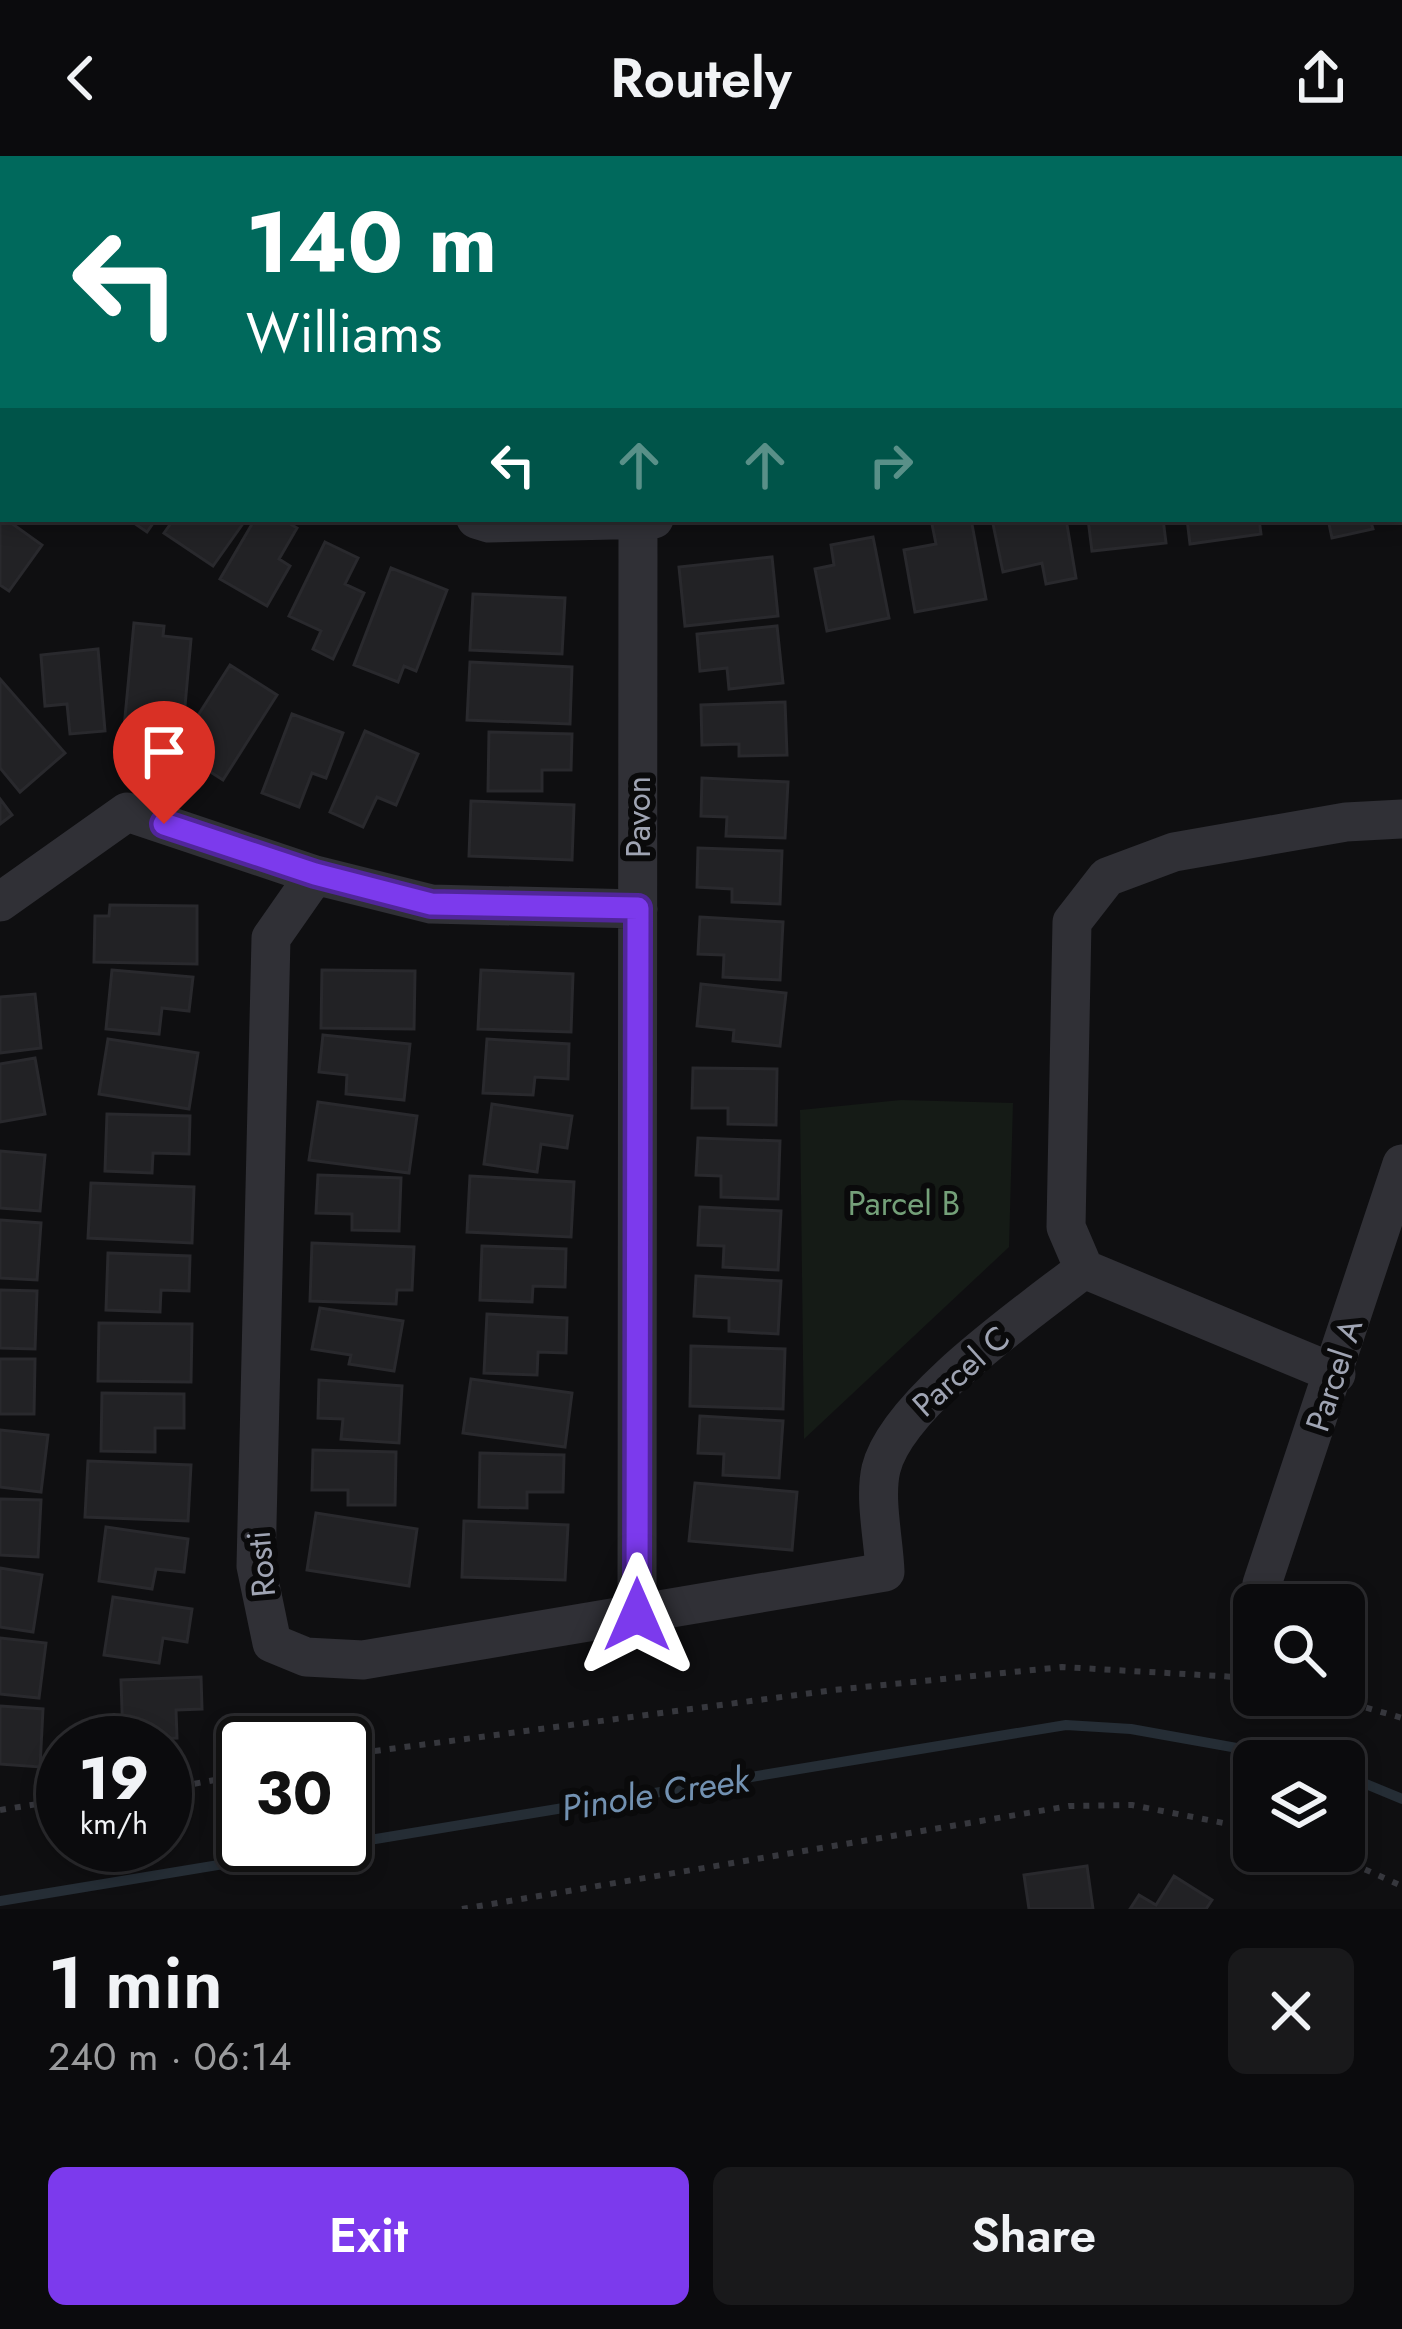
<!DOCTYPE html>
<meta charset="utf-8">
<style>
body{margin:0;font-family:Jost,sans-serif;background:#19191b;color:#f1f3f6;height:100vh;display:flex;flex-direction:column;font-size:45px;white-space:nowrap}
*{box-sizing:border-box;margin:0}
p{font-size:39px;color:#9a9b9d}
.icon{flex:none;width:66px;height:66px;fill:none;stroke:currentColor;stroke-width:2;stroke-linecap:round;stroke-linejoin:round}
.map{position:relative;height:1753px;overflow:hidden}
.sheet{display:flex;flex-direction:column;background:#0b0b0d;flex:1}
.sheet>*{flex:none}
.hud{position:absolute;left:0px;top:0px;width:1404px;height:366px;box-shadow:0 6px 18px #0003,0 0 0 3px #2b2b2e;background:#00695c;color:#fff;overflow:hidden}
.tools{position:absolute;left:1233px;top:1428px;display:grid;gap:24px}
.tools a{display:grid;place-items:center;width:132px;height:132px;border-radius:18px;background:#0b0b0d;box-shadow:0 6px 18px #0003,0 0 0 3px #2b2b2e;font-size:60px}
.speed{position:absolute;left:36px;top:1560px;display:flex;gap:24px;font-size:60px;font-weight:700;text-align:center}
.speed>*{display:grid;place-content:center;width:156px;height:156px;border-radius:50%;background:#0b0b0d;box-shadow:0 6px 18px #0003,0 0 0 3px #2b2b2e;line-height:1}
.speed small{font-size:30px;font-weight:400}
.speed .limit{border:6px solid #111;border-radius:18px;background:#fff;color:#111}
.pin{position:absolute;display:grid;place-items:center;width:102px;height:102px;color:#fff;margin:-123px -51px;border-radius:50% 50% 50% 0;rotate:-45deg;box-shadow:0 0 12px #0007}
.pin .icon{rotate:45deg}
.me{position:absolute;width:132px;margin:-66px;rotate:0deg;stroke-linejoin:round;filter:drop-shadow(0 0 9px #0008)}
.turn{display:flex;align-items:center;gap:42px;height:252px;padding:0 48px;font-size:54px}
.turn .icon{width:156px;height:156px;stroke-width:2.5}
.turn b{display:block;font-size:84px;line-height:102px}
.lanes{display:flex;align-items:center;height:114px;padding:0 48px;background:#0003;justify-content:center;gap:60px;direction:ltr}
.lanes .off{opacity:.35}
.round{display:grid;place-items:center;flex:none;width:126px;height:126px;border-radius:18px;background:#19191b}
.head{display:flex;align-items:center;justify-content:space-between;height:204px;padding:0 48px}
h1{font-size:72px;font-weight:600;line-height:90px}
.button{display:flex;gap:24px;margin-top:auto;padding:24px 48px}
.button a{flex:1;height:138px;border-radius:18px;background:#7c3aed;color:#fff;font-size:48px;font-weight:600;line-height:138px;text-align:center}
.button a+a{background:#19191b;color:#f1f3f6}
header{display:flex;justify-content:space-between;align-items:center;height:156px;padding:0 48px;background:#0b0b0d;font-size:54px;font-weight:600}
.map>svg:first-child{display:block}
.green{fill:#151b16}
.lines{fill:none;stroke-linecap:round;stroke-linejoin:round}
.stream{stroke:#252d35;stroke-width:10}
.building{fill:#222225;stroke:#29292d;stroke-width:3}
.path{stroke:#36373d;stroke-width:6;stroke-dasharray:6 9;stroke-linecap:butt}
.minor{stroke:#303036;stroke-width:39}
.route-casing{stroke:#51269a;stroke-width:30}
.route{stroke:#7c3aed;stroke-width:21}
.labels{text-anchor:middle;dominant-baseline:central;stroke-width:12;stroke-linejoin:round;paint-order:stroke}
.street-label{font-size:33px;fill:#9fa4b3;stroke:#0a0a0b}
.park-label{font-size:33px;fill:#74a079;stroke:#0a0a0b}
.water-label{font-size:36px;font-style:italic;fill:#7291b1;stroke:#0a0a0b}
</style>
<header><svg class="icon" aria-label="back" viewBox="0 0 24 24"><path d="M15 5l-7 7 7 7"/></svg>Routely<svg class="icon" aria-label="share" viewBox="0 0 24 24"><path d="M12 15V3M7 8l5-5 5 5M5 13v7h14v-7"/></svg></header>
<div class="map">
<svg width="1402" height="1753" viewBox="0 0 1402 1753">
<rect width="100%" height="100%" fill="#0f0f11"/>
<path class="green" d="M 901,944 L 1013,947 L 1009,1091 L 804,1283 L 800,954 Z"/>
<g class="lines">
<path class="stream" d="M 1344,1619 L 1402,1643
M 0,1745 L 1066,1569 L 1131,1573 L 1310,1605"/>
</g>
<path class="building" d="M 345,0 L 400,0 L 398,3 Z
M 0,359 L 42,389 L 9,435 L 0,429 Z
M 128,363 L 156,363 L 147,376 Z
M 174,363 L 233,363 L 242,369 L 213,410 L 164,377 Z
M 255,363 L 282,363 L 297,372 L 279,403 L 290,410 L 267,450 L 220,423 Z
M 931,363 L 971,363 L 986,443 L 915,456 L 904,394 L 936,388 Z
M 992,363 L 1066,363 L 1076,422 L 1046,428 L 1042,407 L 1003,416 Z
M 1088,363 L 1163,363 L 1166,387 L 1092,395 Z
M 1187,363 L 1259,363 L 1261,378 L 1190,388 Z
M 1328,363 L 1370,363 L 1373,373 L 1332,382 Z
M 873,381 L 889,462 L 827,475 L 815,413 L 834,409 L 831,389 Z
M 325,386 L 358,402 L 345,428 L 364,437 L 333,503 L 313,493 L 321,475 L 289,460 Z
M 772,401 L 778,460 L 685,470 L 679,411 Z
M 391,412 L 447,434 L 416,515 L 404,510 L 398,526 L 354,509 Z
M 473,438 L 565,442 L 562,498 L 470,494 Z
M 134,467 L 164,470 L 163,480 L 191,483 L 185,550 L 161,547 L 158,575 L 124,572 Z
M 777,470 L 783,527 L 729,533 L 727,512 L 700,515 L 697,478 Z
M 98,493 L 105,575 L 70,578 L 67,548 L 45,550 L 41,499 Z
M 470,506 L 572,511 L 570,568 L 467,564 Z
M 230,509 L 277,539 L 223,624 L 176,594 Z
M 0,523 L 65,597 L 20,636 L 0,612 Z
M 785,546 L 787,599 L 739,600 L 739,588 L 702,589 L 701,549 Z
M 292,558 L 343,577 L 326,622 L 312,617 L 299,651 L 262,637 Z
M 365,575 L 418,598 L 396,649 L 377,641 L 363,671 L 330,656 Z
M 489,576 L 572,578 L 571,614 L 542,614 L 542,635 L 488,635 Z
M 702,622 L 788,626 L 785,682 L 726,680 L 727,661 L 701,660 Z
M 0,643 L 12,659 L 0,668 Z
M 471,645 L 574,649 L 572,704 L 469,700 Z
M 698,692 L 782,695 L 780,748 L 732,746 L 732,733 L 697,731 Z
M 110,749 L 197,750 L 197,808 L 94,806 L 95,760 L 109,760 Z
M 700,761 L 783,766 L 780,824 L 723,821 L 724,799 L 698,798 Z
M 112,814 L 193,821 L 189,855 L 162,852 L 159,878 L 106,873 Z
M 322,814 L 415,815 L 414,873 L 321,872 Z
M 481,814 L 573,818 L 571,876 L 478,873 Z
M 701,828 L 786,837 L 780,890 L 733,885 L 734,874 L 697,870 Z
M 35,838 L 41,892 L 0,897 L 0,841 Z
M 323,879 L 410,888 L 404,944 L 346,938 L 347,919 L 319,916 Z
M 108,883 L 198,897 L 189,953 L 99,938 Z
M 487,883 L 569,888 L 568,923 L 535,921 L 533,939 L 483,937 Z
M 35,902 L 45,958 L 0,966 L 0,908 Z
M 693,912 L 777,913 L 776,969 L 728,968 L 728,952 L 692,952 Z
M 318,946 L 417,960 L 409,1017 L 309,1004 Z
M 492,948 L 572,960 L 567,992 L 541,988 L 537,1016 L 484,1008 Z
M 107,958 L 190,960 L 189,998 L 153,997 L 152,1017 L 105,1015 Z
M 698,982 L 780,985 L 778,1043 L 721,1041 L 721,1020 L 696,1019 Z
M 0,995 L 45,999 L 40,1055 L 0,1052 Z
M 318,1019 L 401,1022 L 399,1075 L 352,1074 L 352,1058 L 316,1057 Z
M 470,1020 L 574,1026 L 571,1081 L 467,1076 Z
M 91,1027 L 194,1031 L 192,1087 L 88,1082 Z
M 700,1051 L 781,1055 L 778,1114 L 723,1111 L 724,1090 L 698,1089 Z
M 0,1064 L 41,1067 L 37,1124 L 0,1122 Z
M 312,1087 L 414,1091 L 412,1134 L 397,1134 L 396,1148 L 310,1145 Z
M 482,1090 L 566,1093 L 565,1131 L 533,1130 L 532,1146 L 480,1144 Z
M 108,1097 L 190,1100 L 189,1135 L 161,1134 L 160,1156 L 106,1154 Z
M 696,1120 L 781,1125 L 778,1178 L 729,1175 L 729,1162 L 694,1160 Z
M 0,1134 L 37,1135 L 35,1193 L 0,1192 Z
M 320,1152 L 403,1165 L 394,1215 L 349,1208 L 351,1199 L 312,1193 Z
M 487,1158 L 567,1162 L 566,1197 L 538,1196 L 537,1219 L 484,1217 Z
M 99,1167 L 192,1168 L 191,1226 L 98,1225 Z
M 691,1190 L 785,1193 L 783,1253 L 690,1250 Z
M 0,1203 L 35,1203 L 34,1258 L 0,1258 Z
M 471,1223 L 572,1237 L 565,1291 L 463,1277 Z
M 319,1224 L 402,1230 L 399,1287 L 341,1283 L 343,1263 L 318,1262 Z
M 102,1237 L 184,1238 L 184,1272 L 155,1272 L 155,1296 L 101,1295 Z
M 700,1260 L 783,1265 L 779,1322 L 723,1319 L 724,1298 L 698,1297 Z
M 0,1274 L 48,1279 L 41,1336 L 0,1331 Z
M 313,1294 L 396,1296 L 395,1349 L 348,1349 L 348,1334 L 312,1334 Z
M 480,1297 L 564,1299 L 563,1336 L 527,1336 L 527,1352 L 479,1351 Z
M 88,1305 L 191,1309 L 188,1365 L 85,1361 Z
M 695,1327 L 797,1336 L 792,1394 L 689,1385 Z
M 0,1343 L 41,1344 L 38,1401 L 0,1399 Z
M 316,1357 L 417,1373 L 409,1430 L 307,1414 Z
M 464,1365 L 568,1369 L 565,1424 L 462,1421 Z
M 106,1371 L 188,1383 L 184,1416 L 156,1413 L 152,1433 L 99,1425 Z
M 0,1412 L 42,1419 L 33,1476 L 0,1471 Z
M 113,1441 L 192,1453 L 187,1486 L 163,1482 L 159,1507 L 104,1499 Z
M 0,1482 L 46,1487 L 39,1542 L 0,1538 Z
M 201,1521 L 202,1553 L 176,1554 L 177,1582 L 123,1584 L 121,1524 Z
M 0,1550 L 43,1553 L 40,1611 L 0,1608 Z
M 1087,1710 L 1093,1753 L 1029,1753 L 1024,1719 Z
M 1174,1720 L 1212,1744 L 1206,1753 L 1130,1753 L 1139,1739 L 1156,1749 Z"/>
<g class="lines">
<path class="path" d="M 1323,1539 L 1402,1562
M 345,1599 L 834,1534 L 1062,1511 L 1254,1522
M 165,1633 L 243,1619
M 0,1654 L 63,1644
M 1324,1695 L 1402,1730
M 462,1753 L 1069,1650 L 1132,1649 L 1254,1673"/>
<path class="minor" d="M 38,3 L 39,0
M 0,100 L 3,94
M 1401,198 L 1402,198
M 476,363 L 489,367 L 654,363
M 315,719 L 271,782 L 256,1410 L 272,1487 L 306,1501 L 363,1504 L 885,1416 C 884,1385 874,1343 881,1313 C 897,1247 1029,1156 1084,1113
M 0,746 L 127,656 L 315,719 L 431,748 L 638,753
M 1336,1218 L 1084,1113 L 1066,1071 L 1072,766 L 1107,721 L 1174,696 L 1346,666 L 1402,663
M 1262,1428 L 1402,1008
M 637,1459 L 638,366"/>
</g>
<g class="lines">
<g class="route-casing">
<path id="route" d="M 164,668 L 315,718 L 431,748 L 638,752 L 637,1459"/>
</g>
<use href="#route" class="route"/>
</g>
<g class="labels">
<g class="street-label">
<text transform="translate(638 661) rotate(-90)">Pavon</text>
<text transform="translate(961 1215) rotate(-42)">Parcel C</text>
<text transform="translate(1334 1219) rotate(-72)">Parcel A</text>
<text transform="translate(261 1408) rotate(-95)">Rosti</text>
</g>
<g class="park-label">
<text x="904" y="1047">Parcel B</text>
</g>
<g class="water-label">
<text transform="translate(655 1637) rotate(-9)">Pinole Creek</text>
</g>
</g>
</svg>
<div class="tools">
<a><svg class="icon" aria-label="search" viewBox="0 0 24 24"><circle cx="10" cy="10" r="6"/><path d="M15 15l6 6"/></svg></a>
<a><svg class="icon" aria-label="layers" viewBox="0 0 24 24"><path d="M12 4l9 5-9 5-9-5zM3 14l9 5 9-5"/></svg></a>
</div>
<div class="speed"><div>19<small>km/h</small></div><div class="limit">30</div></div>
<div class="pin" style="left:164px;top:668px;background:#d93025"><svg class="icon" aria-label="arrive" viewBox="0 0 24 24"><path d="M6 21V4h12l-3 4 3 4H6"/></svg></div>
<svg class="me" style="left:637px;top:1459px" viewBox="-20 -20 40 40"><path d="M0-17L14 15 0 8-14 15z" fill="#7c3aed" stroke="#fff" stroke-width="4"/></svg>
<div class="hud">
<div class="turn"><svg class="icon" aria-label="left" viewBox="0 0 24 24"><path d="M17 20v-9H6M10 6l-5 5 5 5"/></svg><div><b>140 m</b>Williams</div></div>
<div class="lanes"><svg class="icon" aria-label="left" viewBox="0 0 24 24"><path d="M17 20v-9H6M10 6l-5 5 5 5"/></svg><svg class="icon off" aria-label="ahead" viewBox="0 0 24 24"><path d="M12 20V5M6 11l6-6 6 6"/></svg><svg class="icon off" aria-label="ahead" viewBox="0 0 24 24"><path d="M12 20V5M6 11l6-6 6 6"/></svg><svg class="icon off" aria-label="right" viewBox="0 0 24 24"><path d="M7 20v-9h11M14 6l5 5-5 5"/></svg></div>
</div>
</div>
<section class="sheet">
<div class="head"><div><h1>1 min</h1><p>240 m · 06:14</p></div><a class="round"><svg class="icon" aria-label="close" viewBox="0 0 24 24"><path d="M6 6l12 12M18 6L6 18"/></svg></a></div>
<div class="button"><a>Exit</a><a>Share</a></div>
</section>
